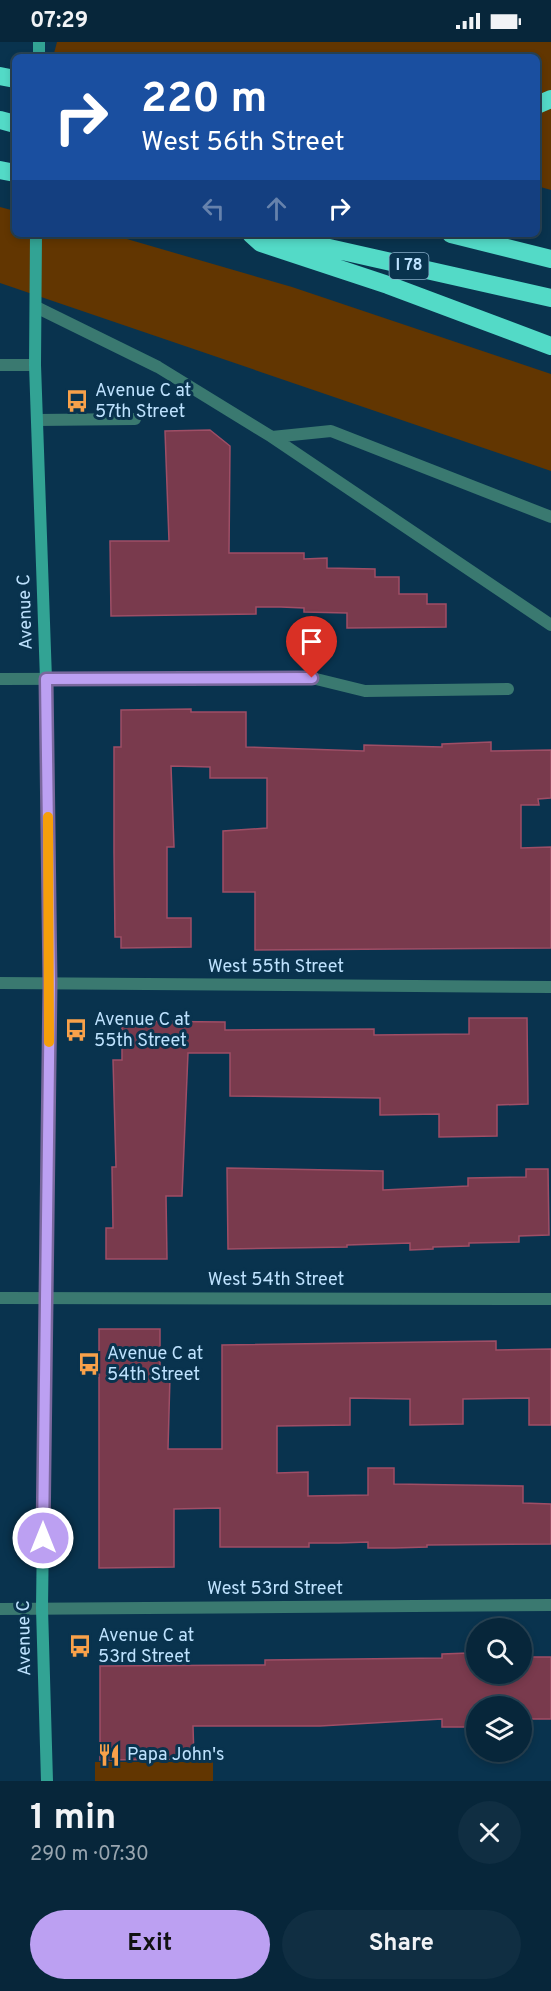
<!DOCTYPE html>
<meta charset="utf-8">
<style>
body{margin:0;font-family:Overpass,sans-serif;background:#102e42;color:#f1f3f6;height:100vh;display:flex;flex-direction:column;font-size:22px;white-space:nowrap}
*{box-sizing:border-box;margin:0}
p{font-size:20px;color:#98a5af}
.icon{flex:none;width:33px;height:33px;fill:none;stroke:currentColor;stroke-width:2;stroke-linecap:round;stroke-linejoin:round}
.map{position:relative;height:1739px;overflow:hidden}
.details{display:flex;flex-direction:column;background:#07263a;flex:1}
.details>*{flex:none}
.hud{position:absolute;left:12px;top:12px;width:528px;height:183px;border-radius:9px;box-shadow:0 3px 9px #0003,0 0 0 2px #284354;background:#1a4fa0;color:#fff;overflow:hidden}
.fabs{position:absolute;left:466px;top:1576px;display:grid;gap:12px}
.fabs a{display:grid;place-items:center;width:66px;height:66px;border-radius:50%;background:#07263a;box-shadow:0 3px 9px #0003,0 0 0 2px #284354;font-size:30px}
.pin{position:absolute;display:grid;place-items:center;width:51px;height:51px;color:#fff;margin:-62px -26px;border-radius:50% 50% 50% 0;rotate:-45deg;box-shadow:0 0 6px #0007}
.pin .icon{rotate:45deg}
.me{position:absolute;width:66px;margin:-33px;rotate:0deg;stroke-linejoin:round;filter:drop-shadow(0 0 4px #0008)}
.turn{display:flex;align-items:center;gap:21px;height:126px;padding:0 30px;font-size:27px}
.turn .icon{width:78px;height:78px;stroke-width:2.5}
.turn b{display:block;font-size:42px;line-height:51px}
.lanes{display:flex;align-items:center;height:57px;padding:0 30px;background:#0003;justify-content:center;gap:30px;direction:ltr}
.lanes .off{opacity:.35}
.round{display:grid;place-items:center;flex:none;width:63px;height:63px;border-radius:32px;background:#102e42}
.summary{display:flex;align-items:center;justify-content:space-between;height:102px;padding:0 30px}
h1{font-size:36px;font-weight:700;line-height:45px}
.action{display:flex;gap:12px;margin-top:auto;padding:12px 30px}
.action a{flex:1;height:69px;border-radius:36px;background:#bca0f2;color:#111;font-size:24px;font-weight:700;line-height:69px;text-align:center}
.action a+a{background:#102e42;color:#f1f3f6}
.status{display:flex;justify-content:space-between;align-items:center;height:42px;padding:0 30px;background:#07263a;direction:ltr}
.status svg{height:16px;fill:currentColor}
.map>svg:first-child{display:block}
.green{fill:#623601}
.building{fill:#793a4d;stroke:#9e4e66;stroke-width:1.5}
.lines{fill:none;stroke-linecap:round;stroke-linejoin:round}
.service{stroke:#3a7970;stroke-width:12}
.minor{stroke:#3a7970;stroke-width:12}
.tertiary{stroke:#3a7970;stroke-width:12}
.secondary{stroke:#32a394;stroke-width:12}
.motorway{stroke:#53dac7;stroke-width:18}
.route-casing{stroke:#7a689d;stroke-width:15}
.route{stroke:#bca0f2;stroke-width:10}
.slow{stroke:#f59e0b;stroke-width:10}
.labels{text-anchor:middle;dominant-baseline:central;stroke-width:6;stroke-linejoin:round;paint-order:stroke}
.shield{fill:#09334e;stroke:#88aec9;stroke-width:1.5}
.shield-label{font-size:16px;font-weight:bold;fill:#bee2fe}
.poi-label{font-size:18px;fill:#bee2fe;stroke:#09334e;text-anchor:start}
.street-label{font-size:18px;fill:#bee2fe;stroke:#09334e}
</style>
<div class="status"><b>07:29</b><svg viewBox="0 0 49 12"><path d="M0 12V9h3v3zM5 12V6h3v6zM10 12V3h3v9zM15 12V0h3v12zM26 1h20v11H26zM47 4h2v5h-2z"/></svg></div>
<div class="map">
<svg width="551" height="1739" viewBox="0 0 551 1739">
<rect width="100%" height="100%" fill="#09334e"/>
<path class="green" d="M 57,0 L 551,0 L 551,148 L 537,144 L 537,15 L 53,15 Z
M 0,165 L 15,169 L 15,192 L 107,192 L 120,195 L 292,245 L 551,332 L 551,429 L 0,241 Z
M 95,1720 L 213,1720 L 213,1739 L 95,1739 Z"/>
<path class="building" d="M 210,388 L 230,404 L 229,511 L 304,511 L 304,517 L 327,516 L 327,526 L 375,527 L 375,535 L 399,535 L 399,552 L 427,552 L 427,562 L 446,562 L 446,585 L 347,586 L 347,571 L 304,570 L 304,566 L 281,565 L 256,565 L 256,572 L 111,574 L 110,499 L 169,499 L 165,389 Z
M 191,667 L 191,670 L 246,670 L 246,705 L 364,709 L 364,703 L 442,705 L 442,702 L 491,700 L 491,709 L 551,708 L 551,756 L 538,757 L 539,763 L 521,763 L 521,806 L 551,805 L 551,906 L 255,908 L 255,850 L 223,850 L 223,789 L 267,786 L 267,736 L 210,736 L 210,725 L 171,724 L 174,805 L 167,805 L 167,876 L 191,876 L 191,905 L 121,906 L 121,895 L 115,895 L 114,810 L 114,705 L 121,705 L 121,668 Z
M 469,976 L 527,976 L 528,1062 L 497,1063 L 497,1094 L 439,1095 L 439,1072 L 380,1073 L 380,1056 L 230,1054 L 230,1011 L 188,1011 L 182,1154 L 166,1154 L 167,1217 L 106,1217 L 106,1186 L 113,1186 L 112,1125 L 116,1125 L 113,1018 L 122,1018 L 122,979 L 225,980 L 225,988 L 374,987 L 374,993 L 469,992 Z
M 227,1126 L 383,1129 L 383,1148 L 468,1144 L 468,1136 L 526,1135 L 526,1127 L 548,1127 L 549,1193 L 519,1194 L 519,1200 L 469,1201 L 469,1204 L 433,1205 L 433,1207 L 410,1208 L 410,1201 L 347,1203 L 347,1205 L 228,1207 Z
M 99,1287 L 160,1287 L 160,1334 L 170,1334 L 168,1407 L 222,1407 L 222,1303 L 496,1299 L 496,1308 L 551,1307 L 551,1383 L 529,1383 L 529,1356 L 463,1357 L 463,1382 L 410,1383 L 410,1357 L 350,1356 L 350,1383 L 277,1384 L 277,1431 L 308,1430 L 308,1454 L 368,1453 L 368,1426 L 394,1426 L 394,1442 L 523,1444 L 523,1461 L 551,1462 L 551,1502 L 427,1503 L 427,1505 L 394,1506 L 368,1506 L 368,1500 L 339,1501 L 309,1501 L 309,1505 L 220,1505 L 220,1466 L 174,1467 L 174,1525 L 99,1526 Z
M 468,1611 L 468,1619 L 477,1619 L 477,1632 L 522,1632 L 522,1615 L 551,1615 L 551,1677 L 522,1677 L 522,1665 L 477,1665 L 477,1685 L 442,1685 L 442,1677 L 320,1684 L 193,1684 L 194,1717 L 100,1718 L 100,1624 L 265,1623 L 265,1618 L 442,1616 L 442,1612 Z"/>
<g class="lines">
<path class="service" d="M 36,265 L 158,325 L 272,395 L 551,583
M 37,378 L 135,377
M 272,395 L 331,389 L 551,475"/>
<path class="minor" d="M 0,323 L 35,323
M 0,637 L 312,636 L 365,649 L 508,647
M 0,941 L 551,945
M 0,1256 L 551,1257"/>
<path class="tertiary" d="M 0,1567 L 551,1563"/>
<path class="secondary" d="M 39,15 L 39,0
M 36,192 L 35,323 L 47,666 L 50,941 L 42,1566 L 47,1739"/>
<path class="motorway" d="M 0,34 L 15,37
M 537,63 L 551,57
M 0,78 L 15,82
M 0,128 L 15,131
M 251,192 L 261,201 L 388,243 L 551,304
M 267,192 L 551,256
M 451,192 L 551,217"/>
</g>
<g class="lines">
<g class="route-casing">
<path id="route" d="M 43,1496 L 50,941 L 46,637 L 312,636"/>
</g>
<use href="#route" class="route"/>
<path class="slow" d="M 48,775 L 49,1000"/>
</g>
<defs>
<g id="bus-bare" transform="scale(1.8)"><path d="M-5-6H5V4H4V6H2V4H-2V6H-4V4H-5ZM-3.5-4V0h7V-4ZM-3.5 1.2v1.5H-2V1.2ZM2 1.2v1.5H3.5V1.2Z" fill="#f8a14a" stroke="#09334e" stroke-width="2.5" paint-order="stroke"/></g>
<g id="restaurant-bare" transform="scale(1.8)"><path d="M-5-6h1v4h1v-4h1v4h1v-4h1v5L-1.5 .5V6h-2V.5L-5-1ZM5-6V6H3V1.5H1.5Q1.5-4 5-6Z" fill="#f8a14a" stroke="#09334e" stroke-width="2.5" paint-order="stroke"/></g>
</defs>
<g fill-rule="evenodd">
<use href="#bus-bare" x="77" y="359"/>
<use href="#bus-bare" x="76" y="988"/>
<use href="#bus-bare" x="89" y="1322"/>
<use href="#bus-bare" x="80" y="1604"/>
<use href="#restaurant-bare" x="109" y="1713"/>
</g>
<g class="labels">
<rect class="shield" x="389.5" y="211" width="39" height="26" rx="4.5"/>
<g class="shield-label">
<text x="409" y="224">I 78</text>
</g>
<g class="poi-label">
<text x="95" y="349">Avenue C at<tspan x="95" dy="21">57th Street</tspan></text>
<text x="94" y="978">Avenue C at<tspan x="94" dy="21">55th Street</tspan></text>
<text x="107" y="1312">Avenue C at<tspan x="107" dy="21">54th Street</tspan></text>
<text x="98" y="1594">Avenue C at<tspan x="98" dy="21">53rd Street</tspan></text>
<text x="127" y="1713">Papa John's</text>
</g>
<g class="street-label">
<text transform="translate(26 570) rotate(-92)">Avenue C</text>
<text x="276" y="925">West 55th Street</text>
<text x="276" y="1238">West 54th Street</text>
<text x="275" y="1547">West 53rd Street</text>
<text transform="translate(25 1596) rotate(-91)">Avenue C</text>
</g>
</g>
</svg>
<div class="fabs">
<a><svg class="icon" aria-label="search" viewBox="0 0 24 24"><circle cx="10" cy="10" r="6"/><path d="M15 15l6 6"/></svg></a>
<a><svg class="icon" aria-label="layers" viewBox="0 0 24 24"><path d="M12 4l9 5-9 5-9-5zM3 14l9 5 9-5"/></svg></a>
</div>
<div class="pin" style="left:312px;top:636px;background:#d93025"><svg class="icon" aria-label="arrive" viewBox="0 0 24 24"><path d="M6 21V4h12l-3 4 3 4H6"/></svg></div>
<svg class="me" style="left:43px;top:1496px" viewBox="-20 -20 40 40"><circle r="17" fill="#bca0f2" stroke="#fff" stroke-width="3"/><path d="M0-11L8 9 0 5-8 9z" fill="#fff"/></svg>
<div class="hud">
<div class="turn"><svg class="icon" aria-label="right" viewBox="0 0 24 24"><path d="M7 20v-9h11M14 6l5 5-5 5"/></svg><div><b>220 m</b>West 56th Street</div></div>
<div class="lanes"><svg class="icon off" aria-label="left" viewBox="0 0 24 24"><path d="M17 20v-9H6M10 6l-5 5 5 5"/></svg><svg class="icon off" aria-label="ahead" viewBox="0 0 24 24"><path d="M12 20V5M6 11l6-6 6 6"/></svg><svg class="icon" aria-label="right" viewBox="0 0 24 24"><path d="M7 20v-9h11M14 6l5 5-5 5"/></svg></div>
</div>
</div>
<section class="details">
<div class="summary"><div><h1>1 min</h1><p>290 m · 07:30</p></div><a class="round"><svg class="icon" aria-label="close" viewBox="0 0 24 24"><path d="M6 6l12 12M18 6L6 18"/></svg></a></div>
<div class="action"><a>Exit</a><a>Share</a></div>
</section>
